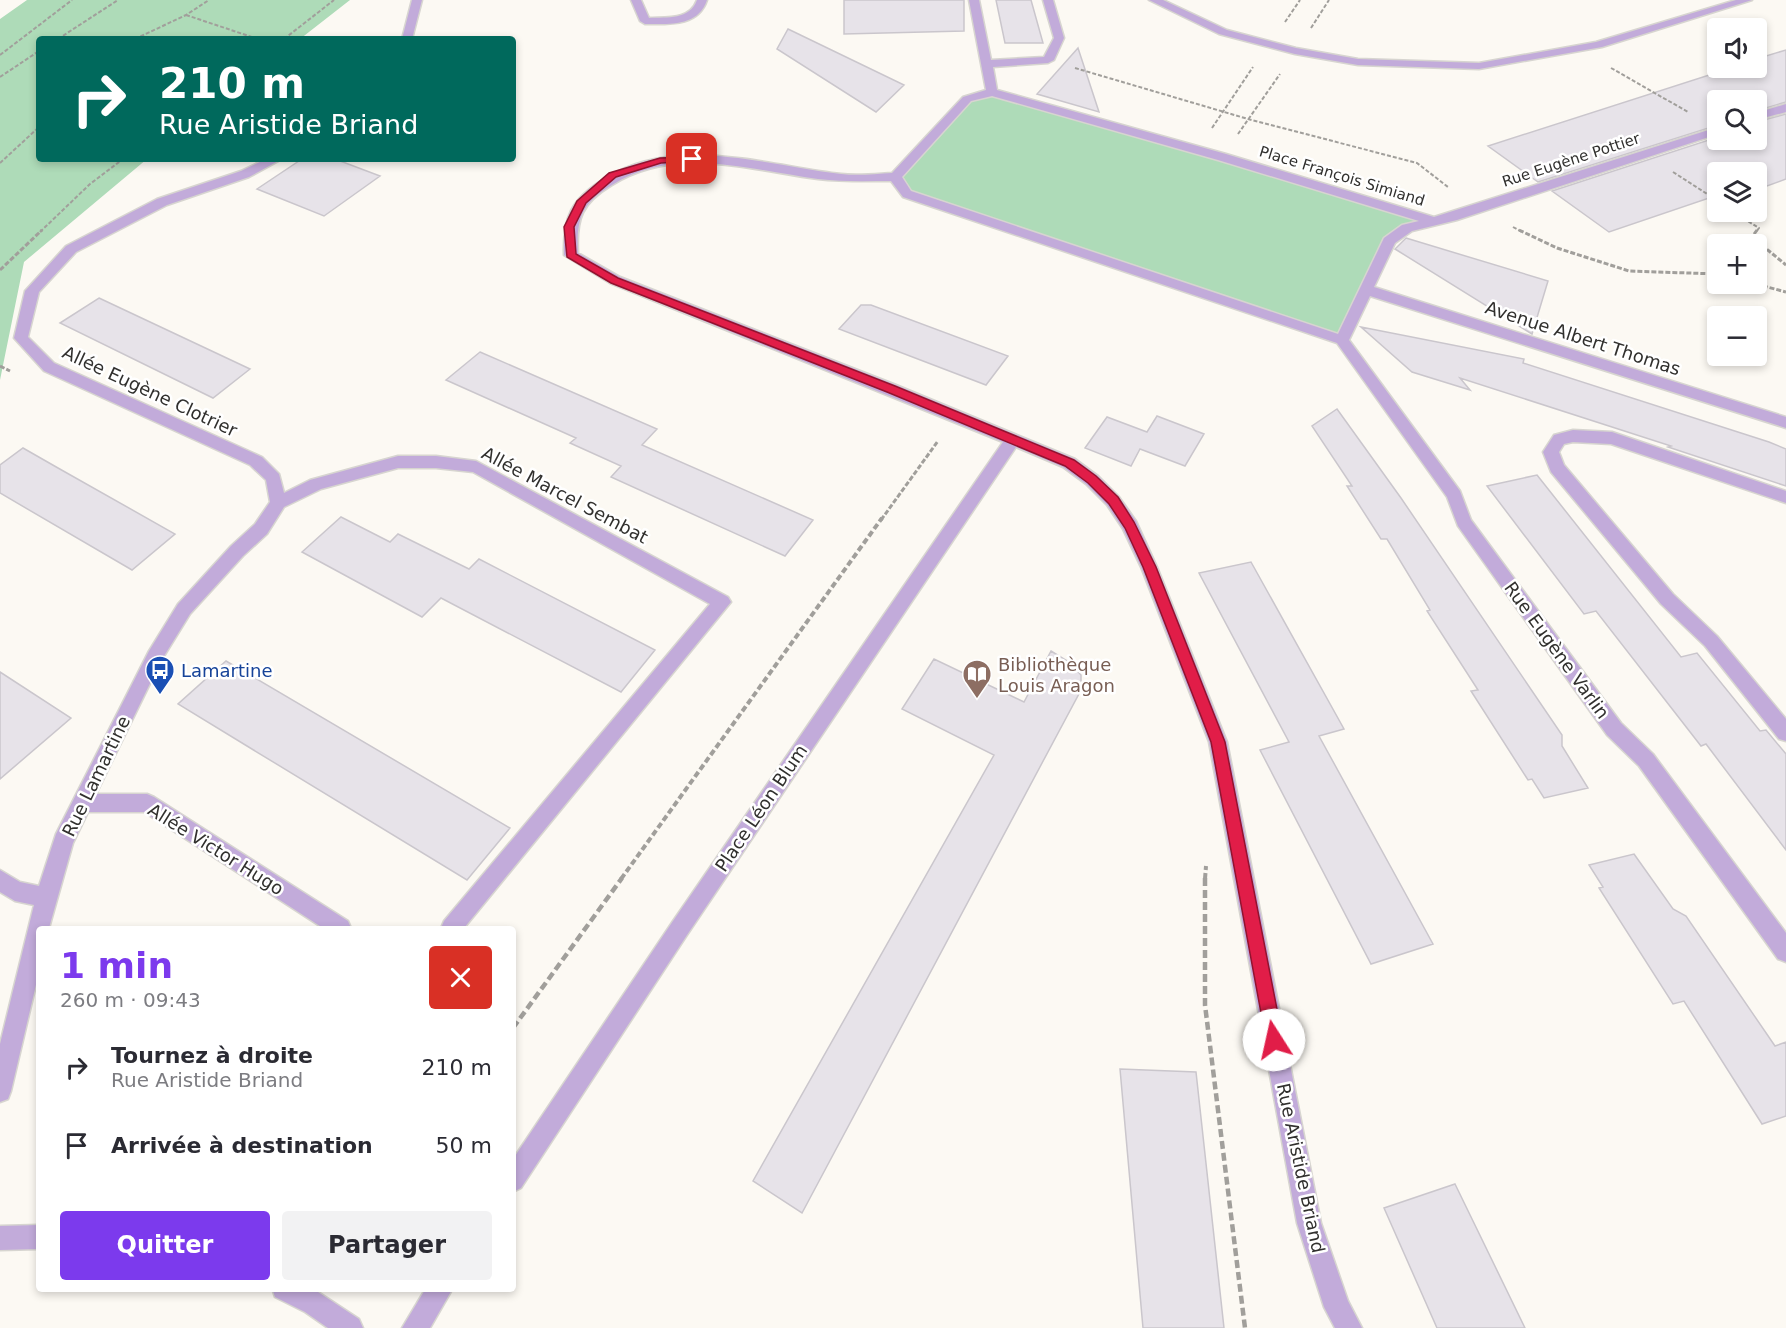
<!DOCTYPE html>
<html lang="fr">
<meta charset="utf-8">
<style>
body{margin:0;font-family:"DejaVu Sans",sans-serif;background:#f2f2f3;color:#2b2b33;height:100vh;display:flex;flex-direction:column;font-size:22px;white-space:nowrap}
*{box-sizing:border-box;margin:0}
p{font-size:20px;color:#7c7c81}
.icon{flex:none;width:33px;height:33px;fill:none;stroke:currentColor;stroke-width:2;stroke-linecap:round;stroke-linejoin:round}
.map{position:relative;flex:1;overflow:hidden}
.side{position:absolute;left:36px;top:926px;width:480px;height:366px;display:flex;flex-direction:column;background:#fff;border-radius:6px;box-shadow:0 3px 9px #0003}
.side>*{flex:none}
.banner{position:absolute;left:36px;top:36px;width:480px;height:126px;border-radius:6px;box-shadow:0 3px 9px #0003;background:#00695c;color:#fff;overflow:hidden}
.buttons{position:absolute;left:1707px;top:18px;display:grid;gap:12px}
.buttons a{display:grid;place-items:center;width:60px;height:60px;border-radius:6px;background:#fff;box-shadow:0 3px 9px #0003;font-size:30px}
.pin{position:absolute;display:grid;place-items:center;width:51px;height:51px;color:#fff;margin:-26px;border-radius:12px;box-shadow:0 3px 9px #0006}
.me{position:absolute;width:66px;margin:-33px;rotate:350deg;stroke-linejoin:round;filter:drop-shadow(0 0 4px #0008)}
.turn{display:flex;align-items:center;gap:21px;height:126px;padding:0 24px;font-size:27px}
.turn .icon{width:78px;height:78px;stroke-width:2.5}
.turn b{display:block;font-size:42px;line-height:51px}
.round{display:grid;place-items:center;flex:none;width:63px;height:63px;border-radius:6px;background:#f2f2f3}
.headline{display:flex;align-items:center;justify-content:space-between;height:102px;padding:0 24px}
h1{font-size:36px;font-weight:700;line-height:45px;color:#7c3aed}
.primary-button{display:flex;gap:12px;margin-top:auto;padding:12px 24px}
.primary-button a{flex:1;height:69px;border-radius:6px;background:#7c3aed;color:#fff;font-size:24px;font-weight:700;line-height:69px;text-align:center}
.primary-button a+a{background:#f2f2f3;color:#2b2b33}
ul{padding:0;list-style:none}
li{display:flex;align-items:center;gap:18px;height:78px;padding:0 24px}
li div{flex:1}
li b{display:block;font-size:22px}
li em{font-style:normal}
.map>svg:first-child{display:block}
.green{fill:#aedbb8}
.building{fill:#e7e3e9;stroke:#cac6cc;stroke-width:1.5}
.lines{fill:none;stroke-linecap:round;stroke-linejoin:round}
.minor-casing{stroke:#d7d5d0;stroke-width:3}
.path-far3{stroke:#a19f9b;stroke-width:2;stroke-dasharray:4 2;stroke-linecap:butt}
.path-far2{stroke:#a19f9b;stroke-width:3;stroke-dasharray:5 2;stroke-linecap:butt}
.path-far1{stroke:#a19f9b;stroke-width:4;stroke-dasharray:6 3;stroke-linecap:butt}
.path{stroke:#a19f9b;stroke-width:4.5;stroke-dasharray:8 4;stroke-linecap:butt}
.minor{fill:#c2abda;fill-rule:evenodd}
.route{fill:#e11d48;stroke:#92132f;stroke-width:1.5}
.labels{text-anchor:middle;dominant-baseline:central;stroke-width:5;stroke-linejoin:round;paint-order:stroke}
.far-street-label{font-size:15px;fill:#31302e;stroke:#fff}
.street-label{font-size:18px;fill:#31302e;stroke:#fff}
.education-label{font-size:18px;fill:#785e54;stroke:#fff;text-anchor:start}
.transit-label{font-size:18px;fill:#164399;stroke:#fff;text-anchor:start}
</style>
<div class="map">
<svg width="1786" height="1328" viewBox="0 0 1786 1328">
<rect width="100%" height="100%" fill="#fcf9f3"/>
<path class="green" d="M 27,0 L 350,0 L 300,39 L 39,39 L 39,159 L 147,159 L 24,262 L 0,380 L 0,19 Z
M 992,92 L 1436,222 L 1407,228 L 1389,241 L 1342,340 L 907,194 L 895,177 L 967,99 Z"/>
<path class="building" d="M 844,0 L 964,0 L 964,31 L 844,34 Z
M 996,0 L 1031,0 L 1043,43 L 1005,43 Z
M 788,29 L 904,85 L 876,112 L 777,49 Z
M 1078,48 L 1099,112 L 1037,94 Z
M 1786,50 L 1786,102 L 1756,111 L 1756,100 L 1718,100 L 1718,125 L 1538,182 L 1488,146 L 1731,68 L 1756,68 L 1756,59 Z
M 1786,114 L 1786,179 L 1756,190 L 1756,172 L 1718,172 L 1718,195 L 1609,232 L 1552,191 L 1718,137 L 1718,140 L 1756,140 L 1756,122 Z
M 302,159 L 335,159 L 380,176 L 324,216 L 257,189 Z
M 1406,238 L 1548,281 L 1532,334 L 1395,249 Z
M 99,298 L 250,369 L 213,398 L 60,323 Z
M 861,305 L 871,305 L 1008,356 L 986,385 L 839,329 Z
M 1361,327 L 1524,359 L 1523,363 L 1769,442 L 1786,449 L 1786,486 L 1668,447 L 1671,446 L 1460,378 L 1470,390 L 1412,372 Z
M 480,352 L 657,429 L 642,445 L 813,520 L 785,556 L 611,477 L 621,466 L 570,443 L 576,438 L 446,380 Z
M 1337,409 L 1401,498 L 1562,735 L 1562,746 L 1588,788 L 1544,798 L 1532,779 L 1528,780 L 1471,691 L 1478,690 L 1427,611 L 1430,610 L 1387,539 L 1381,539 L 1347,486 L 1352,486 L 1312,426 Z
M 1157,416 L 1204,434 L 1185,466 L 1140,449 L 1131,466 L 1085,448 L 1107,417 L 1147,432 Z
M 23,448 L 58,468 L 175,534 L 132,570 L 0,493 L 0,465 Z
M 1537,475 L 1681,657 L 1697,653 L 1760,731 L 1766,730 L 1786,754 L 1786,850 L 1706,744 L 1701,746 L 1596,611 L 1584,614 L 1487,486 Z
M 341,517 L 390,542 L 398,534 L 469,569 L 479,559 L 655,650 L 621,692 L 441,598 L 422,617 L 302,552 Z
M 1251,562 L 1344,729 L 1319,736 L 1433,944 L 1371,964 L 1260,750 L 1289,742 L 1199,573 Z
M 1051,651 L 1069,662 L 1081,675 L 1081,690 L 802,1213 L 753,1181 L 994,755 L 902,709 L 934,659 L 1024,702 Z
M 226,661 L 510,828 L 467,880 L 178,704 Z
M 0,672 L 71,718 L 0,779 Z
M 1634,854 L 1673,909 L 1686,916 L 1775,1046 L 1786,1042 L 1786,1116 L 1762,1124 L 1684,1001 L 1673,1004 L 1599,888 L 1603,887 L 1589,865 Z
M 1120,1069 L 1196,1072 L 1224,1328 L 1143,1328 Z
M 1455,1184 L 1525,1328 L 1437,1328 L 1384,1208 Z"/>
<g class="lines">
<g class="minor-casing">
<path id="minor" d="M 412,0 L 422,0 L 412,39 L 402,39 Z
M 631,0 L 641,0 L 649,18 C 667,17 690,20 697,0 L 707,0 C 698,27 669,24 645,24 L 640,21 Z
M 969,0 L 979,0 L 991,60 L 1044,57 L 1054,38 L 1043,0 L 1053,0 L 1064,38 L 1054,60 L 1048,63 L 993,67 L 997,90 L 1226,154 L 1434,217 L 1718,127 L 1718,134 L 1457,220 L 1412,231 L 1395,243 L 1374,287 L 1786,417 L 1786,428 L 1370,296 L 1349,340 L 1460,491 L 1471,520 L 1621,723 L 1653,754 L 1786,933 L 1786,962 L 1778,959 L 1639,766 L 1607,735 L 1458,526 L 1447,497 L 1337,343 L 903,197 L 891,181 C 866,181 843,182 818,179 C 750,170 675,145 612,185 C 582,203 576,218 578,253 L 620,277 L 896,385 L 1075,459 L 1098,476 L 1119,497 L 1136,521 L 1157,567 L 1227,742 L 1321,1223 L 1348,1301 L 1362,1328 L 1335,1328 L 1324,1307 L 1297,1223 L 1209,742 L 1141,567 L 1123,529 L 1107,505 L 1086,484 L 1063,467 L 1016,447 L 687,935 L 521,1188 L 513,1192 L 513,1159 L 673,921 L 1003,442 L 610,283 L 564,255 C 563,217 571,199 604,179 C 675,134 764,165 841,174 C 858,176 875,174 892,173 L 963,97 L 986,90 ZM 992,96 L 1218,160 L 1419,221 L 1402,225 L 1384,238 L 1338,334 L 911,191 L 902,177 L 971,101 Z
M 1149,0 L 1163,0 L 1227,30 L 1296,48 L 1358,59 L 1479,63 L 1596,42 L 1736,0 L 1752,0 L 1602,47 L 1479,69 L 1358,65 L 1295,54 L 1219,34 Z
M 1786,104 L 1786,112 L 1756,120 L 1756,113 Z
M 266,159 L 282,159 L 249,177 L 167,205 L 76,252 L 39,292 L 28,337 L 54,363 L 262,457 L 279,474 L 284,493 L 310,480 L 398,456 L 436,456 L 476,461 L 728,597 L 731,602 L 464,928 L 441,928 L 444,921 L 710,604 L 473,472 L 436,468 L 398,468 L 321,489 L 284,507 L 267,534 L 243,556 L 190,614 L 161,661 L 96,794 L 147,794 L 154,797 L 348,921 L 351,928 L 323,928 L 144,812 L 88,812 L 73,843 L 49,928 L 39,928 L 39,972 L 11,1091 L 8,1099 L 0,1102 L 0,1044 L 34,905 L 15,901 L 0,892 L 0,870 L 20,882 L 39,886 L 56,834 L 149,651 L 178,604 L 231,546 L 255,524 L 270,502 L 266,480 L 250,465 L 44,371 L 14,338 L 25,291 L 66,246 L 157,199 L 241,171 Z
M 1573,430 L 1612,432 L 1786,491 L 1786,503 L 1611,444 L 1573,442 L 1564,444 L 1559,452 L 1564,465 L 1673,594 L 1717,636 L 1786,719 L 1786,741 L 1779,739 L 1705,646 L 1661,604 L 1551,472 L 1543,452 L 1554,435 Z
M 39,1225 L 39,1249 L 0,1250 L 0,1226 Z
M 272,1288 L 312,1288 L 359,1319 L 363,1328 L 328,1328 L 305,1312 L 275,1297 Z
M 426,1288 L 453,1288 L 430,1328 L 402,1328 Z"/>
</g>
<path class="path-far3" d="M 186,15 L 258,39
M 1285,22 L 1300,0
M 1311,28 L 1329,0
M 58,39 L 118,0
M 135,39 L 186,15 L 209,0
M 284,39 L 334,0
M 0,55 L 72,0
M 1075,68 L 1248,119 L 1417,163 L 1448,187
M 1611,68 L 1688,112
M 0,77 L 39,51
M 1212,128 L 1253,67
M 1238,134 L 1280,74
M 0,163 L 39,127
M 1673,172 L 1718,201
M 1733,212 L 1759,228 L 1756,232
M 1513,227 L 1522,232
M 40,232 L 90,184 L 123,159"/>
<path class="path-far2" d="M 1519,230 L 1557,248 L 1629,271 L 1718,274
M 1757,230 L 1752,237 L 1786,265
M 0,270 L 42,230
M 1756,284 L 1786,292
M 0,366 L 10,371
M 881,520 L 938,441"/>
<path class="path-far1" d="M 621,879 L 882,518
M 1205,879 L 1206,866"/>
<path class="path" d="M 1205,878 L 1205,1005 L 1245,1328
M 513,1028 L 622,878"/>
<use href="#minor" class="minor"/>
</g>
<path class="route" d="M 692,157 L 697,159 L 696,161 L 661,163 L 616,177 L 586,203 L 574,227 L 576,254 L 618,278 L 895,386 L 1074,460 L 1096,476 L 1118,497 L 1134,522 L 1156,567 L 1225,742 L 1283,1040 L 1280,1046 L 1274,1048 L 1268,1046 L 1266,1040 L 1211,742 L 1143,567 L 1125,528 L 1109,504 L 1088,483 L 1065,466 L 887,392 L 611,283 L 567,257 L 564,227 L 577,201 L 609,173 L 660,158 Z"/>
<defs>
<g id="bus-pin" transform="scale(1.5)"><path d="M0 17L-7.5 6A9.5 9.5 0 1 1 7.5 6Z" fill="#1a4fb4" stroke="#fff"/><path d="M-5-6H5V4H4V6H2V4H-2V6H-4V4H-5ZM-3.5-4V0h7V-4ZM-3.5 1.2v1.5H-2V1.2ZM2 1.2v1.5H3.5V1.2Z" fill="#fff"/></g>
<g id="library-pin" transform="scale(1.5)"><path d="M0 17L-7.5 6A9.5 9.5 0 1 1 7.5 6Z" fill="#8d6e63" stroke="#fff"/><path d="M-6-4Q-3-5.5-.7-3.5V5Q-3 3-6 4ZM6-4Q3-5.5 .7-3.5V5Q3 3 6 4Z" fill="#fff"/></g>
</defs>
<g fill-rule="evenodd">
<use href="#bus-pin" x="160" y="670"/>
<use href="#library-pin" x="977" y="674"/>
</g>
<g class="labels">
<g class="far-street-label">
<text transform="translate(1571 160) rotate(-18)">Rue Eugène Pottier</text>
<text transform="translate(1342 176) rotate(17)">Place François Simiand</text>
</g>
<g class="street-label">
<text transform="translate(1583 338) rotate(18)">Avenue Albert Thomas</text>
<text transform="translate(150 391) rotate(25)">Allée Eugène Clotrier</text>
<text transform="translate(565 495) rotate(28)">Allée Marcel Sembat</text>
<text transform="translate(1557 650) rotate(54)">Rue Eugène Varlin</text>
<text transform="translate(96 776) rotate(-64)">Rue Lamartine</text>
<text transform="translate(761 808) rotate(-56)">Place Léon Blum</text>
<text transform="translate(216 849) rotate(32)">Allée Victor Hugo</text>
<text transform="translate(1301 1168) rotate(78)">Rue Aristide Briand</text>
</g>
<g class="education-label">
<text x="998" y="664">Bibliothèque<tspan x="998" dy="21">Louis Aragon</tspan></text>
</g>
<g class="transit-label">
<text x="181" y="670">Lamartine</text>
</g>
</g>
</svg>
<div class="buttons">
<a><svg class="icon" aria-label="sound" viewBox="0 0 24 24"><path d="M4 9h4l5-4v14l-5-4H4zM17 9q2 3 0 6"/></svg></a>
<a><svg class="icon" aria-label="search" viewBox="0 0 24 24"><circle cx="10" cy="10" r="6"/><path d="M15 15l6 6"/></svg></a>
<a><svg class="icon" aria-label="layers" viewBox="0 0 24 24"><path d="M12 4l9 5-9 5-9-5zM3 14l9 5 9-5"/></svg></a>
<a>+</a>
<a>−</a>
</div>
<div class="pin" style="left:692px;top:159px;background:#d93025"><svg class="icon" aria-label="arrive" viewBox="0 0 24 24"><path d="M6 21V4h12l-3 4 3 4H6"/></svg></div>
<svg class="me" style="left:1274px;top:1040px" viewBox="-20 -20 40 40"><circle r="19" fill="#fff"/><path d="M0-13L10 11 0 6-10 11z" fill="#e11d48"/></svg>
<div class="banner">
<div class="turn"><svg class="icon" aria-label="right" viewBox="0 0 24 24"><path d="M7 20v-9h11M14 6l5 5-5 5"/></svg><div><b>210 m</b>Rue Aristide Briand</div></div>
</div>
<section class="side">
<div class="headline"><div><h1>1 min</h1><p>260 m · 09:43</p></div><a class="round" style="background:#d93025;color:#fff"><svg class="icon" aria-label="close" viewBox="0 0 24 24"><path d="M6 6l12 12M18 6L6 18"/></svg></a></div>
<ul>
<li><svg class="icon" aria-label="right" viewBox="0 0 24 24"><path d="M7 20v-9h11M14 6l5 5-5 5"/></svg><div><b>Tournez à droite</b><p>Rue Aristide Briand</p></div><em>210 m</em></li>
<li><svg class="icon" aria-label="arrive" viewBox="0 0 24 24"><path d="M6 21V4h12l-3 4 3 4H6"/></svg><div><b>Arrivée à destination</b></div><em>50 m</em></li>
</ul>
<div class="primary-button"><a>Quitter</a><a>Partager</a></div>
</section>
</div>
